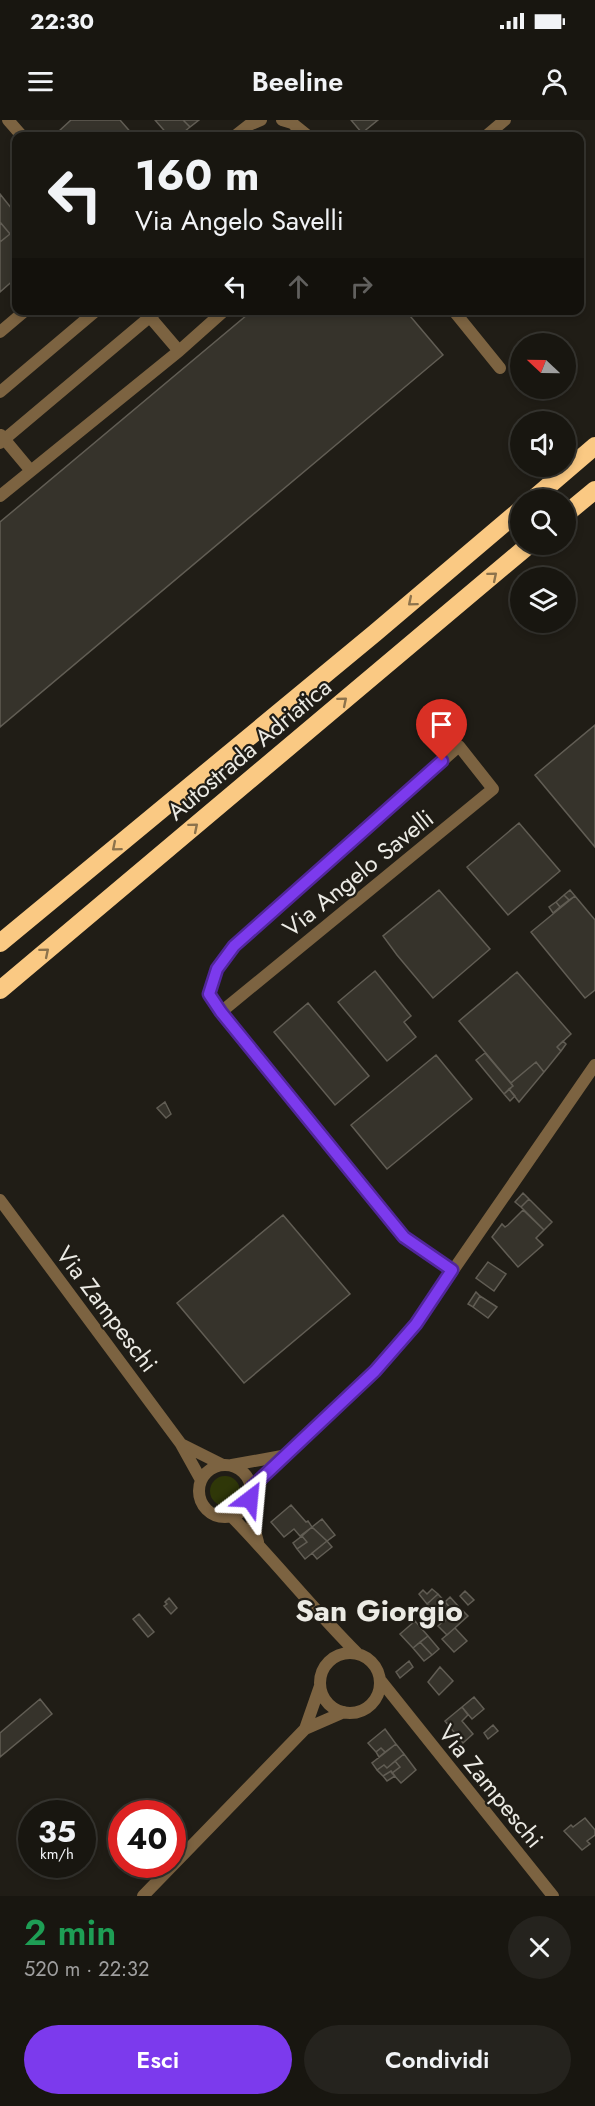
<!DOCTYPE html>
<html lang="it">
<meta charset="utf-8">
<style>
body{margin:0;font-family:Jost,sans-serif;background:#25231e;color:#f1f3f6;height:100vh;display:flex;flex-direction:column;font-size:22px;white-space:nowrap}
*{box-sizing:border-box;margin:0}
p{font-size:20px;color:#9f9f9f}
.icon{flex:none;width:33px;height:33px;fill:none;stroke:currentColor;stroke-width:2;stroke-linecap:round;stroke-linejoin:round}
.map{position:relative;height:1776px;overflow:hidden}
.drawer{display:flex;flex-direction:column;background:#181610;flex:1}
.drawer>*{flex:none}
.top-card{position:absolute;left:12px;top:12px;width:572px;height:183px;border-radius:12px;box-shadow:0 3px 9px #0003,0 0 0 2px #363530;background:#181610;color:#f1f3f6;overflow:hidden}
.needle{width:39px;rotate:292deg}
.controls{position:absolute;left:510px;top:213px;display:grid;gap:12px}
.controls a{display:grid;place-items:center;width:66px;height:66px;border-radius:50%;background:#181610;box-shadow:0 3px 9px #0003,0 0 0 2px #363530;font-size:30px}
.speed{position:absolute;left:18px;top:1680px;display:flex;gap:12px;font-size:30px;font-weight:700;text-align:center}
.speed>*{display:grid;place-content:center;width:78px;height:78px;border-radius:50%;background:#181610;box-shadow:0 3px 9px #0003,0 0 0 2px #363530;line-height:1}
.speed small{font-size:15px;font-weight:400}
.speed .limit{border:9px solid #d22;background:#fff;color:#111}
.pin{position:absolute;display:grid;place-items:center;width:51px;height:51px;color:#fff;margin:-62px -26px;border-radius:50% 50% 50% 0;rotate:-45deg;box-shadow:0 0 6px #0007}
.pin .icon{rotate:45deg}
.me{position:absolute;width:66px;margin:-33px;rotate:29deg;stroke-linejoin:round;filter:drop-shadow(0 0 4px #0008)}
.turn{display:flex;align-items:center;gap:21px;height:126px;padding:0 24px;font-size:27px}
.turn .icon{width:78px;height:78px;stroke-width:2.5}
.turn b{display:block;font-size:42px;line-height:51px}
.lanes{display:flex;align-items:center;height:57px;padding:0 24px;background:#0003;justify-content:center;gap:30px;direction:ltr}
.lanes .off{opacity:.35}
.round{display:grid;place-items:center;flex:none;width:63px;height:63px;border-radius:32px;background:#25231e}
.head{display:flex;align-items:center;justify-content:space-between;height:102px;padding:0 24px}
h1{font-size:36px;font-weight:600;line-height:45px;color:#1e9e55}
.primary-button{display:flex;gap:12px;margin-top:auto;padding:12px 24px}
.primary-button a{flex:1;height:69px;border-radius:36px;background:#7c3aed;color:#fff;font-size:24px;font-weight:600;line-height:69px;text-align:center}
.primary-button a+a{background:#25231e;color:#f1f3f6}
.status{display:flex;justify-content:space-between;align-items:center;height:42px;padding:0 30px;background:#181610;direction:ltr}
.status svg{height:16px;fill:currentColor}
header{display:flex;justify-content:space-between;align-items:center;height:78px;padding:0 24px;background:#181610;font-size:27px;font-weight:600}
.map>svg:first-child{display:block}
.green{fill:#2f3708}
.building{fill:#36332b;stroke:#615d54;stroke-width:1.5}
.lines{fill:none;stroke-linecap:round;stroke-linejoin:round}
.minor{stroke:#7c6341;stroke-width:12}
.highway{stroke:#fac983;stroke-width:18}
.oneway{stroke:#8d734c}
.route-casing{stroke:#51269a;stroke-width:15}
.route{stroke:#7c3aed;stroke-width:10}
.labels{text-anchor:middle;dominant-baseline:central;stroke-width:4.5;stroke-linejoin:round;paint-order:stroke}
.street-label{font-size:24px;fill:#ebeae4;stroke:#201d16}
.district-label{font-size:30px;font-weight:bold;fill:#ebeae4;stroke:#201d16}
</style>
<div class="status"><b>22:30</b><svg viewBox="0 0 49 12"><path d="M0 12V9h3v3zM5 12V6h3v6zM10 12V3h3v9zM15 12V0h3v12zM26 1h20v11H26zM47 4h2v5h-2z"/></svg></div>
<header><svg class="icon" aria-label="menu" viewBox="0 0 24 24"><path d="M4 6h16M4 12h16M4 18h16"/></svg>Beeline<svg class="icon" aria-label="person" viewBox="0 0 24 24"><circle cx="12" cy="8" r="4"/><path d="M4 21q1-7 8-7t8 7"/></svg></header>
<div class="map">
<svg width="595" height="1776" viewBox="0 0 595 1776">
<rect width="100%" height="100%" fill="#201d16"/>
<path class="green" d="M210 1371a15 15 0 1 1 30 0a15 15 0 1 1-30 0Z"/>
<path class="building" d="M 71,0 L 120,0 L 134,16 L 87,16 L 84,13 L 80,16 L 63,16 L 59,11 Z
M 155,0 L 183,0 L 190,7 L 179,16 L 169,16 Z
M 183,0 L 199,0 L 190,7 Z
M 351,0 L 378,0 L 362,13 Z
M 0,74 L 16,94 L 16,158 L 0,172 L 0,122 L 10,114 L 0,102 Z
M 0,102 L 10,114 L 0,122 Z
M 253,190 L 405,190 L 443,235 L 0,607 L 0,402 Z
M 595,605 L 595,727 L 535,655 Z
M 519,703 L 560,751 L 508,795 L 467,747 Z
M 439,770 L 490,829 L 433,878 L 397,835 L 383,816 Z
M 570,770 L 575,776 L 569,780 L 564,775 Z
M 564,775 L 569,780 L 560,787 L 556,782 Z
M 575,776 L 595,800 L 595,870 L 585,878 L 531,812 Z
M 556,782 L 560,787 L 553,793 L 549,787 Z
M 375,851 L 411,896 L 404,902 L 416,917 L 387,941 L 338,882 Z
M 517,852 L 571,914 L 557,927 L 561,931 L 544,952 L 536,942 L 511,963 L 459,901 Z
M 308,883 L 369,956 L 335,985 L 274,912 Z
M 563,921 L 566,924 L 561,931 L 557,927 Z
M 485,933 L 513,966 L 504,974 L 476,940 Z
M 436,935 L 472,979 L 387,1049 L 351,1005 Z
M 536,942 L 544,952 L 519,982 L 509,969 L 513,966 L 511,963 Z
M 509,969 L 515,976 L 510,981 L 504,974 Z
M 165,982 L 171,994 L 166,998 L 157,988 Z
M 523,1073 L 529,1079 L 521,1087 L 515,1082 Z
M 529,1079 L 552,1102 L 544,1110 L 521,1087 Z
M 523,1090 L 544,1110 L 536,1118 L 543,1125 L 518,1147 L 492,1117 L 502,1104 L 505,1107 L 508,1105 Z
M 283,1095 L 350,1174 L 244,1263 L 177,1183 Z
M 488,1142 L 506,1154 L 494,1171 L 476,1158 Z
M 476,1172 L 480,1176 L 473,1187 L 468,1184 Z
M 480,1176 L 497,1187 L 488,1198 L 473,1187 Z
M 291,1385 L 306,1402 L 308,1401 L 312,1407 L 300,1416 L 294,1409 L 284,1417 L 271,1402 Z
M 322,1399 L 335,1415 L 327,1421 L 312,1407 Z
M 312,1407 L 327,1421 L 305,1439 L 297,1429 L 307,1422 L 302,1416 Z
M 302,1416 L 307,1422 L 297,1429 L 293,1423 Z
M 327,1421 L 332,1427 L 317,1439 L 312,1433 Z
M 432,1469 L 438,1474 L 427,1484 L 419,1474 L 423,1470 L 427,1474 Z
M 465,1471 L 474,1480 L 468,1485 L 460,1476 Z
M 438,1474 L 454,1492 L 444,1502 L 427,1484 Z
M 450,1477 L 459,1487 L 454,1492 L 445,1482 Z
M 169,1478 L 177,1488 L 171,1494 L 164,1486 L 167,1484 L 165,1482 Z
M 459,1487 L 468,1496 L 447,1515 L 438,1506 Z
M 139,1494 L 154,1512 L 148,1517 L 133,1499 Z
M 415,1501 L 428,1516 L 413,1528 L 400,1514 Z
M 455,1508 L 467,1521 L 454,1532 L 442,1519 Z
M 428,1516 L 439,1529 L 432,1535 L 420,1522 Z
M 420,1522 L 432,1535 L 424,1541 L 413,1528 Z
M 409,1541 L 413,1547 L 400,1558 L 396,1552 Z
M 440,1547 L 453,1561 L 439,1575 L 428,1562 Z
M 474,1577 L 484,1589 L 472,1599 L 462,1587 Z
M 40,1579 L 52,1594 L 0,1637 L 0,1613 Z
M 462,1587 L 468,1595 L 462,1601 L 473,1614 L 463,1623 L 445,1601 Z
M 493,1605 L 498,1611 L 488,1619 L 484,1613 Z
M 385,1609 L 396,1624 L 385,1632 L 381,1628 L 376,1632 L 368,1623 Z
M 396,1624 L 404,1634 L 387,1648 L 384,1645 L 377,1650 L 372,1643 Z
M 381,1628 L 385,1632 L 379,1637 L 376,1632 Z
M 404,1634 L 416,1650 L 401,1663 L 392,1653 L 400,1647 L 395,1641 Z
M 395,1641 L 400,1647 L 392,1653 L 391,1651 L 383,1656 L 377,1650 L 384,1645 L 387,1648 Z
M 391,1651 L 395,1656 L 387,1661 L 383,1656 Z
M 585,1698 L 595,1710 L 595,1715 L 587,1721 L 590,1724 L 582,1730 L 564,1711 L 571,1705 L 573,1707 Z"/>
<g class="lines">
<path class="minor" d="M 8,0 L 22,16
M 282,0 L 292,3 L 308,16
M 235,16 L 249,5 L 261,0
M 486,16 L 505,0
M 144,190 L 179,231 L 225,190
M 453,190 L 500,248
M 0,212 L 26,190
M 0,272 L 97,190
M 1,315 L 31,351
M 0,323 L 158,190
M 0,376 L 179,231
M 221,892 L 209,874 L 217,849 L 234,826 L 459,626 L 493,669 L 221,892 L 404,1117 L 452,1150
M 0,1080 L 181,1324 L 201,1360
M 181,1324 L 223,1345
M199 1371a26 26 0 1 1 52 0a26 26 0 1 1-52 0Z
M 232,1345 L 282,1336
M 252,1367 L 375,1251 L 416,1204 L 595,945
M 248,1385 L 258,1422
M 232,1397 C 275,1441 313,1489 357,1533
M320 1563a30 30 0 1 1 60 0a30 30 0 1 1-60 0Z
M 381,1561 L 553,1776
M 305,1609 L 320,1566
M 143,1776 L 305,1609 L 344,1592"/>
<path class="highway" d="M 532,380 L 595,326
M 566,394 L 595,370
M 0,823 L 375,513 L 520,390
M 0,870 L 530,424"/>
</g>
<defs><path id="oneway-chevron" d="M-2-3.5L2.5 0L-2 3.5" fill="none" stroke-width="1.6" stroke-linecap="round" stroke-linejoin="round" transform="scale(1.5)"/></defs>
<g class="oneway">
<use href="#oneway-chevron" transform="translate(493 456) rotate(-40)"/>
<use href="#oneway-chevron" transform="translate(412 482) rotate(140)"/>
<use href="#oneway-chevron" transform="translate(343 581) rotate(-40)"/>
<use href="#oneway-chevron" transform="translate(194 707) rotate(-40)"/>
<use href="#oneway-chevron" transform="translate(116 727) rotate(140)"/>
<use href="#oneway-chevron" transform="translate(45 832) rotate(-40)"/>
</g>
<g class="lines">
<g class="route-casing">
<path id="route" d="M 250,1379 L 252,1367 L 375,1251 L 416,1204 L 452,1150 L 404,1117 L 221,892 L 209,874 L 217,849 L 234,826 L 442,641"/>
</g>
<use href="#route" class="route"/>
</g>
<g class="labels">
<g class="street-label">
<text transform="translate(249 629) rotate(-40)">Autostrada Adriatica</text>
<text transform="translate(358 753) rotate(-39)">Via Angelo Savelli</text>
<text transform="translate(107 1189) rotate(53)">Via Zampeschi</text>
<text transform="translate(491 1666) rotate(51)">Via Zampeschi</text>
</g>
<g class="district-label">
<text x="379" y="1490">San Giorgio</text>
</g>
</g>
</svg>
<div class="controls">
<a><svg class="needle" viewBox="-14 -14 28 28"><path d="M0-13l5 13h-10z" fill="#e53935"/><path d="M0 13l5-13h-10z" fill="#9f9f9f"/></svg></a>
<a><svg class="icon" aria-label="sound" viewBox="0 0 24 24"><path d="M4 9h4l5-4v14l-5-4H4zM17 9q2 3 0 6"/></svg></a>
<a><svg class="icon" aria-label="search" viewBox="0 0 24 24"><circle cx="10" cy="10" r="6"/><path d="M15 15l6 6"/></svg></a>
<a><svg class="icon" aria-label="layers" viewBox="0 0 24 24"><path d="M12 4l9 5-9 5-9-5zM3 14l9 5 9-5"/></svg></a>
</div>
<div class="speed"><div>35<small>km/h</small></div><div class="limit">40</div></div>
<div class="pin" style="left:442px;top:641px;background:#d93025"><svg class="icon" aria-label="arrive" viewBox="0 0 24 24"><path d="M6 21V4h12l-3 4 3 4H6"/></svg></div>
<svg class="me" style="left:250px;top:1379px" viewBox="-20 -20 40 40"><path d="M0-17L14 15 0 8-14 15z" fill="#7c3aed" stroke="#fff" stroke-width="4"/></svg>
<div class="top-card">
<div class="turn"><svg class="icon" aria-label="left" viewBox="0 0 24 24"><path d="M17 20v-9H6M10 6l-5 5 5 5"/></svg><div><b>160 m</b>Via Angelo Savelli</div></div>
<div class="lanes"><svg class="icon" aria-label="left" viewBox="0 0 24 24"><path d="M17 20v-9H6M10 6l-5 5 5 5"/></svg><svg class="icon off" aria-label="ahead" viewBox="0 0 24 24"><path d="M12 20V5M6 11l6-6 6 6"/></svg><svg class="icon off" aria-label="right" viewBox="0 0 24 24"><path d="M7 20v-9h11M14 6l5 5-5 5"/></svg></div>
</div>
</div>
<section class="drawer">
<div class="head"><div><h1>2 min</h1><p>520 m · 22:32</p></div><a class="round"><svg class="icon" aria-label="close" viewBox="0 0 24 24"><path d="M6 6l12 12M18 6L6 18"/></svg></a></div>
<div class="primary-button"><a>Esci</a><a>Condividi</a></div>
</section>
